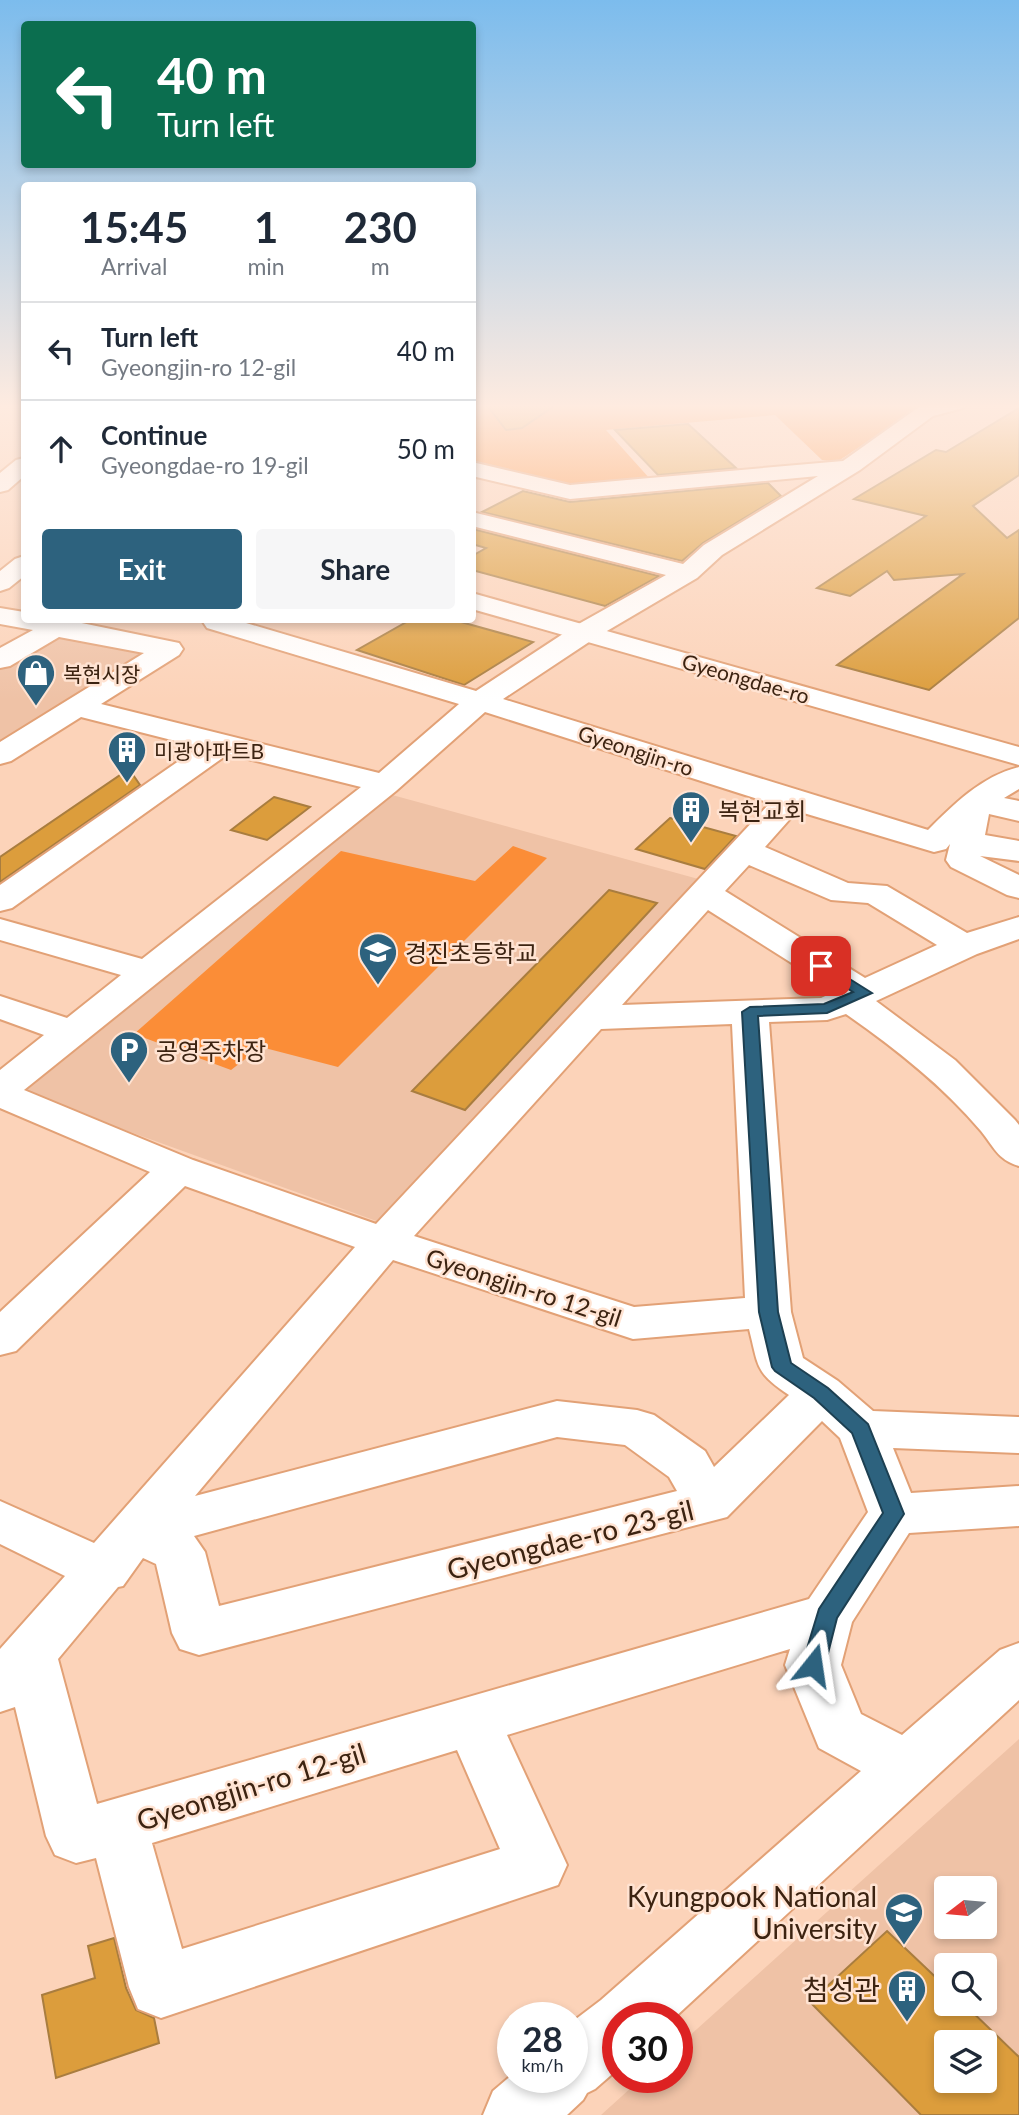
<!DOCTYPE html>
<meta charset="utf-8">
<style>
body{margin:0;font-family:Lato,"Noto Sans KR",sans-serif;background:#f6f6f7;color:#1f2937;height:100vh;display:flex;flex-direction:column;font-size:26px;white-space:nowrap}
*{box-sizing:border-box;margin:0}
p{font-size:23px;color:#747a83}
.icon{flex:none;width:38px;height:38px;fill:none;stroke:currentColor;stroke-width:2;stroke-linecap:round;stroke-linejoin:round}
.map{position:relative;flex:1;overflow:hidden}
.panel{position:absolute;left:21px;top:182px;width:455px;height:441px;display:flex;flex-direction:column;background:#fff;border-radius:7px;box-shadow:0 4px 10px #0003}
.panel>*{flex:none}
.guide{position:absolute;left:21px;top:21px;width:455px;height:147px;border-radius:7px;box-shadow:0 4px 10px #0003;background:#0b6e4f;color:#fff;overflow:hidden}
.needle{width:46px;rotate:254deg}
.controls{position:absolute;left:934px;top:1876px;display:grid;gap:14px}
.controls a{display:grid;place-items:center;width:63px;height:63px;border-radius:7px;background:#fff;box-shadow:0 4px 10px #0003;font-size:35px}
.speed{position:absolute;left:497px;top:2002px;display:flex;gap:14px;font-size:35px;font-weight:700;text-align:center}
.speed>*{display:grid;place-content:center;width:91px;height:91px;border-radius:50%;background:#fff;box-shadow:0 4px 10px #0003;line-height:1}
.speed small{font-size:18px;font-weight:400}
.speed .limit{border:10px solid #d22;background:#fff;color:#111}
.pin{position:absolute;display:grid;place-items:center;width:60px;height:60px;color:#fff;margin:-30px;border-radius:14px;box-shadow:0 4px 10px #0006}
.me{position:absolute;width:77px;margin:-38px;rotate:15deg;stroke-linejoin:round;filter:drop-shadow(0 0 5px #0008)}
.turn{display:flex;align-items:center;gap:24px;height:147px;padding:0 21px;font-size:32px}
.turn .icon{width:91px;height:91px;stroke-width:2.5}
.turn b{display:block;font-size:49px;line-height:60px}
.eta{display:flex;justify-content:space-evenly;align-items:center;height:119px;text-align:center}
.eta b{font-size:42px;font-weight:700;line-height:49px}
.primary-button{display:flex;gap:14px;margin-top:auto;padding:14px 21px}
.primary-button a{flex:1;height:80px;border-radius:7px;background:#2d627e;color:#fff;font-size:28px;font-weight:700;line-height:80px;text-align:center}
.primary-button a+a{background:#f6f6f7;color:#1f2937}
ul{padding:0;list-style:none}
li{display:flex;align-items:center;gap:21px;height:98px;padding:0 21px;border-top:2px solid #e0e1e3}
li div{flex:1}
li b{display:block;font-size:26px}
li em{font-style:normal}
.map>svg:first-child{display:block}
.built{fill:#efc2a6;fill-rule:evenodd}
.green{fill:#fb8d37}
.building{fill:#dc9d3c;stroke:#a97d3f;stroke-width:2;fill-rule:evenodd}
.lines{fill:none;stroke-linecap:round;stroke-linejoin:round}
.minor-casing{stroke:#e2a176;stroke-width:4}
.major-casing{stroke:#e2a176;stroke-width:4}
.minor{fill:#fff;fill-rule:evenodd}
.major{fill:#fff;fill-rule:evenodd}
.route{fill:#2d627e;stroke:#1d4052;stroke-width:2}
.labels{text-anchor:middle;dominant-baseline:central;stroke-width:5;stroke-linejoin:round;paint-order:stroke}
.far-poi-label{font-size:21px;fill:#3c2311;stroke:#ffe3d2;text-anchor:start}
.far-street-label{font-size:21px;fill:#3c2311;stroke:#ffe3d2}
.poi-label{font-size:24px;fill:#3c2311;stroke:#ffe3d2;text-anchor:start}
.street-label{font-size:24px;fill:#3c2311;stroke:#ffe3d2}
.near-street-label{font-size:28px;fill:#3c2311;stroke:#ffe3d2}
.near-poi-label{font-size:28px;fill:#3c2311;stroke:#ffe3d2;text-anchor:end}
</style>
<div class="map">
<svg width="1019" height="2115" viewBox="0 0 1019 2115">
<rect width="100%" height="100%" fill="#fcd3b9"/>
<path class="built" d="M 58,627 L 168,647 L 0,751 L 0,662 Z
M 385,793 L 702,880 L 393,1227 L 17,1091 Z
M 1019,1739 L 1019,2115 L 601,2115 L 643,2077 L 677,2077 L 677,2047 ZM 947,1888 L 985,1888 L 985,1927 L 947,1927 ZM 947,1965 L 985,1965 L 985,2004 L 947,2004 ZM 947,2042 L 985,2042 L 985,2081 L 947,2081 Z"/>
<path class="green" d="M 473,404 L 940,404 L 916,409 L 837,462 L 822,460 L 775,415 L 606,430 L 651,480 L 568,488 L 473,466 Z
M 513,846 L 547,858 L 338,1067 L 261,1047 L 231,1070 L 134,1034 L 341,851 L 475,881 Z"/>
<path class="building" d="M 486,404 L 557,404 L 522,428 L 506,430 Z
M 1019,408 L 1019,475 L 973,506 L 1007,538 L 1019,530 L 1019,618 L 929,690 L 837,665 L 963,574 L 894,580 L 887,571 L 850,596 L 817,588 L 926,516 L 854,499 L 936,450 L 946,452 Z
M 688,424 L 736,468 L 658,475 L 615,430 Z
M 768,483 L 781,496 L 703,543 L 682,561 L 482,512 L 523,491 L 570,502 Z
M 472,529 L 473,529 L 659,576 L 605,606 L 472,570 L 472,556 L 486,548 L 472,544 Z
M 410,620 L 454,620 L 533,642 L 464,685 L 357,650 Z
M 129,769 L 140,785 L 0,882 L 0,857 Z
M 274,797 L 310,807 L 267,840 L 231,830 Z
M 670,818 L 736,836 L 705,869 L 636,849 Z
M 609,890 L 657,903 L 465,1110 L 412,1091 Z
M 887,1931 L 947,1988 L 947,2004 L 964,2004 L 1019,2057 L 1019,2115 L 921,2115 L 810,2002 ZM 947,2042 L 985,2042 L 985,2081 L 947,2081 Z
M 114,1938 L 126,1988 L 136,2010 L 154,2018 L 159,2043 L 56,2078 L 42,1995 L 95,1978 L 88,1946 Z"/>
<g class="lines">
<g class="minor-casing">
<path id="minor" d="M 929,404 L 966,404 L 963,408 L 933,416 L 860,470 L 722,555 L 697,578 L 595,638 L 503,699 L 928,830 C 954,804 982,776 1019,767 L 1019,789 L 1004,798 L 1019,801 L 1019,821 L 989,814 L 985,835 L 1019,841 L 1019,861 L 980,856 L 1019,875 L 1019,898 L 1007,895 L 951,867 L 946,860 L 950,844 L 946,849 L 934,852 L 797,811 L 765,847 L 848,883 L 887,886 L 967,933 L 1019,917 L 1019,939 L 977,954 L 876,1001 L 955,1060 L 1015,1120 L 1019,1125 L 1019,1166 C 998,1160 994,1147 981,1131 C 942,1085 895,1048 846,1014 L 827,1020 L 769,1022 L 791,1312 L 803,1358 L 838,1381 L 873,1411 L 1019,1417 L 1019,1453 L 893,1448 L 911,1493 L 1019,1486 L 1019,1526 L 909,1533 L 852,1622 L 841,1665 L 861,1714 L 902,1735 L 1000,1650 L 1019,1643 L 1019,1700 L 674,2018 L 618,2018 L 618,2069 L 595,2089 L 587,2093 L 583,2100 L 567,2115 L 483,2115 L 493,2091 L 513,2074 L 513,2077 L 572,2077 L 572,2022 L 601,2000 L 861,1771 L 819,1748 L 785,1665 L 790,1649 L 507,1735 L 567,1865 L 558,1885 L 161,2018 L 138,2009 L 129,1987 L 96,1858 L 76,1863 L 55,1855 L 46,1836 L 15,1707 L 0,1712 L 0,1649 L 65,1576 L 0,1544 L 0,1501 L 94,1543 L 355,1247 L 185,1186 L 16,1351 L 0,1355 L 0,1312 L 150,1172 L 0,1108 L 0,1070 L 44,1035 L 0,1019 L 0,996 L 67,1018 L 121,975 L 0,940 L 0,919 L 142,959 L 361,787 L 228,754 L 12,908 L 0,911 L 0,885 L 199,747 L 81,717 L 11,761 L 0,764 L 0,742 L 144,653 L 59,637 L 10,666 L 0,668 L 0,648 L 33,630 L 0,624 L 0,608 L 24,612 L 24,620 L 67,620 L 179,643 L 183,649 L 179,655 L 101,704 L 379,773 L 459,704 L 207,628 L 203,622 L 204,620 L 236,620 L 476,691 L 575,626 L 666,575 L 472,526 L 472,512 L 683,564 L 704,545 L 818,476 L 570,499 L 472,476 L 472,462 L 570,485 L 843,461 L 919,407 ZM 485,712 L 770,803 L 376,1224 L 193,1160 L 24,1090 L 396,791 ZM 749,865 L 831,900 L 868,903 L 937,945 L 865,978 L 725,891 ZM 708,910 L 836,991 L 821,998 L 622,1005 ZM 732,1024 L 745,1298 L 634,1307 L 414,1236 L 601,1029 ZM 393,1260 L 633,1339 L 749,1329 C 759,1368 755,1372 789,1395 L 714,1467 L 705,1451 L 654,1415 L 637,1410 L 557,1401 L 195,1496 ZM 822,1421 L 840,1438 L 868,1512 L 809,1599 L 97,1804 L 58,1659 L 118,1587 L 123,1586 L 143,1558 L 156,1564 L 172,1633 L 180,1649 L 199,1655 L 727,1517 ZM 557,1437 L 625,1445 L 669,1477 L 677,1491 L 219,1606 L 205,1552 L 194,1536 ZM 457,1750 L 500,1849 L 182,1949 L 152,1843 Z
M 24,556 L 24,576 L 9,588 L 0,591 L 0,571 L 15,559 Z"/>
</g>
<g class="major-casing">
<path id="major" d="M 24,458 L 24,476 L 8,490 L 0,492 L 0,473 L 16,460 Z
M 472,593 L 1019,747 L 1019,765 L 472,609 Z"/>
</g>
<use href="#minor" class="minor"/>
<use href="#major" class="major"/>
</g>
<linearGradient id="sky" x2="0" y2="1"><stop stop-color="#7cbced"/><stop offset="0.58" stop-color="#feebe0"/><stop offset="1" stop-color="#feebe0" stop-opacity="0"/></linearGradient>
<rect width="1019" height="700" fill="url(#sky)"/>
<path class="route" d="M 821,961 L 872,993 L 827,1013 L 758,1016 L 778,1312 L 791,1363 L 828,1388 L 868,1424 L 904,1514 L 837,1618 L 825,1665 L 821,1672 L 813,1675 L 805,1672 L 802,1665 L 819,1609 L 883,1513 L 852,1433 L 814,1398 L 775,1371 L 772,1367 L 759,1312 L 742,1012 L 750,1007 L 824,1004 L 853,992 L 816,969 L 813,966 L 816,962 Z"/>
<defs>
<g id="shop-pin" transform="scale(2.0125)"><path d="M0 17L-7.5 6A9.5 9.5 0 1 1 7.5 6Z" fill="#2d627e" stroke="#ffe3d2"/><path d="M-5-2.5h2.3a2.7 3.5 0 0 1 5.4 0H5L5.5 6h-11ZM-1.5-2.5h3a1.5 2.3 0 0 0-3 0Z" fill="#fff"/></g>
<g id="building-pin" transform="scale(2.0125)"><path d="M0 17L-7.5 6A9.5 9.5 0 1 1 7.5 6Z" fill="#2d627e" stroke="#ffe3d2"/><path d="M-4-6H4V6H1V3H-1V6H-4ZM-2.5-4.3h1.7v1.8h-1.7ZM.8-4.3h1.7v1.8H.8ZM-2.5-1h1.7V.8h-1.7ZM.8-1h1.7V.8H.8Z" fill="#fff"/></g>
<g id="school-pin" transform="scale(2.0125)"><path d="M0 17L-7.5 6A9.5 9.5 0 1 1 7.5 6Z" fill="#2d627e" stroke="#ffe3d2"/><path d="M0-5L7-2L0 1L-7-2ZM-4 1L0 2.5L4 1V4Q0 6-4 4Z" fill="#fff"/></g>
<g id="parking-pin" transform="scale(2.0125)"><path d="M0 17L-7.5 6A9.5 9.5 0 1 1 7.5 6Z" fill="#2d627e" stroke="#ffe3d2"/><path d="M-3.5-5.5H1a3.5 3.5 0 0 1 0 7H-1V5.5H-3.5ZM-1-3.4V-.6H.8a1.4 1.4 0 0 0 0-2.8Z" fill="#fff"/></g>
<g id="university-pin" transform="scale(2.0125)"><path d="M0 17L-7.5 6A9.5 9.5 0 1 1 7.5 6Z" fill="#2d627e" stroke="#ffe3d2"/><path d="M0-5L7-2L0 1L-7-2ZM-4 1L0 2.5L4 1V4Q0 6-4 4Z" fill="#fff"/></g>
</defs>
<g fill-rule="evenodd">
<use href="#shop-pin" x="36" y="673"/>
<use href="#building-pin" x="127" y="750"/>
<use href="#building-pin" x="691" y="810"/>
<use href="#school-pin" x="378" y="952"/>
<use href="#parking-pin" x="129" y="1050"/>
<use href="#university-pin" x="904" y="1912"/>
<use href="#building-pin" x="907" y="1989"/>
</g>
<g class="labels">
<g class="far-poi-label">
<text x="63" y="673">복현시장</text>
<text x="154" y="750">미광아파트B</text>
</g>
<g class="far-street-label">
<text transform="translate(746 678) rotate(16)">Gyeongdae-ro</text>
<text transform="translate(636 750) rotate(18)">Gyeongjin-ro</text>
</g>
<g class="poi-label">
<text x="718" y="810">복현교회</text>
<text x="405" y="952">경진초등학교</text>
<text x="156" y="1050">공영주차장</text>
</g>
<g class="street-label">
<text transform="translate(524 1287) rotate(18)">Gyeongjin-ro 12-gil</text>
</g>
<g class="near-street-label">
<text transform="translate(570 1539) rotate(-14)">Gyeongdae-ro 23-gil</text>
<text transform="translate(251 1786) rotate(-17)">Gyeongjin-ro 12-gil</text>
</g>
<g class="near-poi-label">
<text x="877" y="1896">Kyungpook National<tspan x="877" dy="32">University</tspan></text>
<text x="880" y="1989">첨성관</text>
</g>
</g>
</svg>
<div class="controls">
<a><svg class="needle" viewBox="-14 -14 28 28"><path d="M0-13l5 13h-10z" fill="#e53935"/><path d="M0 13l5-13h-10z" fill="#747a83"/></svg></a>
<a><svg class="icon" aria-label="search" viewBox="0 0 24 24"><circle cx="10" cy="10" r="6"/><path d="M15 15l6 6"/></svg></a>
<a><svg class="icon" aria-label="layers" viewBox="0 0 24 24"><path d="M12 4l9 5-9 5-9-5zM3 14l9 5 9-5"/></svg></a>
</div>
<div class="speed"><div>28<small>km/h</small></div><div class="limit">30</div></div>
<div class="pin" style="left:821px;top:966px;background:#d93025"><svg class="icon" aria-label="arrive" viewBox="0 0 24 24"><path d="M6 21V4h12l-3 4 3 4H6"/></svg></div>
<svg class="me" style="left:813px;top:1665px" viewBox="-20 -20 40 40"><path d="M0-17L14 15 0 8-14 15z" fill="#2d627e" stroke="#fff" stroke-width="4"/></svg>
<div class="guide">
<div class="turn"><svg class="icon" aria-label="left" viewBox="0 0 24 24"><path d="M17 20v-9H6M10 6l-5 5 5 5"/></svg><div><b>40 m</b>Turn left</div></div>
</div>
<section class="panel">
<div class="eta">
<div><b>15:45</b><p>Arrival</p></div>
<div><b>1</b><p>min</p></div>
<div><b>230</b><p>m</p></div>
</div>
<ul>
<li><svg class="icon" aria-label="left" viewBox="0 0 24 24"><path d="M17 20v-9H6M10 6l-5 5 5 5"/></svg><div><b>Turn left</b><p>Gyeongjin-ro 12-gil</p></div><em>40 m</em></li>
<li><svg class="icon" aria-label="ahead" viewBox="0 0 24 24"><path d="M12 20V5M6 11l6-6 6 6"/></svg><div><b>Continue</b><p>Gyeongdae-ro 19-gil</p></div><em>50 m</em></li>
</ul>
<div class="primary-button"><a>Exit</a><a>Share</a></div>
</section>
</div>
